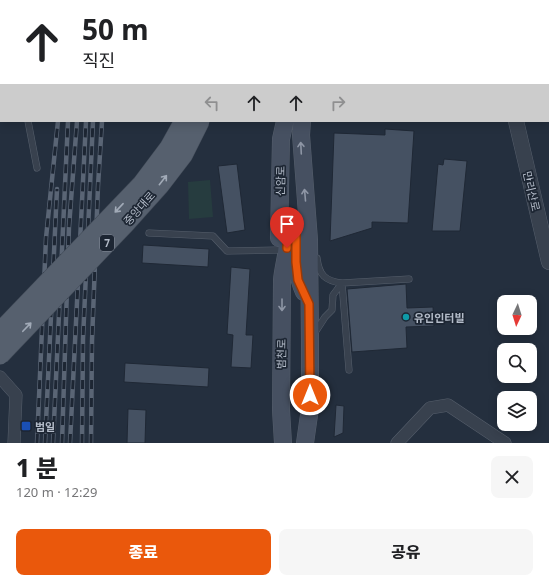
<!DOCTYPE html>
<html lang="ko">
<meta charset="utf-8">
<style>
body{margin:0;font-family:"Noto Sans","Noto Sans KR",sans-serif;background:#f6f6f6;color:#202124;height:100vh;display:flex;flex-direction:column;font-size:15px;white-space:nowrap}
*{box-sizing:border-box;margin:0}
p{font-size:13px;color:#757577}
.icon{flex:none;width:22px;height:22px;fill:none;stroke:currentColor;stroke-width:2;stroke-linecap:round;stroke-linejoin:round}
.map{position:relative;height:443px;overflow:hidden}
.details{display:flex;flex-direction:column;background:#fff;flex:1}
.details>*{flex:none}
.top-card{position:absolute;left:0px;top:0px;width:549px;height:122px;box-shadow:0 2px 10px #0003;background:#fff;color:#202124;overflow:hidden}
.needle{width:26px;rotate:184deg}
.buttons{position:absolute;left:497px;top:295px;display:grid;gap:8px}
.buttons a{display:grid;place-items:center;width:40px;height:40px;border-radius:8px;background:#fff;box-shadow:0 2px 10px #0003;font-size:20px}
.pin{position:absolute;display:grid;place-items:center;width:34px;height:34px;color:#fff;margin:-41px -17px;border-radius:50% 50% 50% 0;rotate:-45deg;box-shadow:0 0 4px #0007}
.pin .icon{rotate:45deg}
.me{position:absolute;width:44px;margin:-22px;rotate:0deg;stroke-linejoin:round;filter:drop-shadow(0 0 3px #0008)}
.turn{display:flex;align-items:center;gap:14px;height:84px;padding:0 16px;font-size:18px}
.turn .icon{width:52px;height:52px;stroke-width:2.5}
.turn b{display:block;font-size:28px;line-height:34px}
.lanes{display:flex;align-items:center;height:38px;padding:0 16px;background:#0003;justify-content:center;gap:20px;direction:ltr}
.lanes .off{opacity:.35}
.round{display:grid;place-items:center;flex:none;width:42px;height:42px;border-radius:8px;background:#f6f6f6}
.summary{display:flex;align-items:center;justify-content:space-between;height:68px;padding:0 16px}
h1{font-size:24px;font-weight:800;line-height:30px}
.primary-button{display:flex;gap:8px;margin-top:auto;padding:8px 16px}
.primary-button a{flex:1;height:46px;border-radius:8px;background:#ea580c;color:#fff;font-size:16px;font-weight:800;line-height:46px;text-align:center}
.primary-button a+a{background:#f6f6f6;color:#202124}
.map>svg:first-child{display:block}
.green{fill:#263c3f}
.building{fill:#455162;stroke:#1f2835}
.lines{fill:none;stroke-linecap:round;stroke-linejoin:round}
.service-casing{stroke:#565f6c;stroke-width:7}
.minor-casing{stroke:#565f6c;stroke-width:13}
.tertiary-casing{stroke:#565f6c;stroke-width:16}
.secondary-casing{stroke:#565f6c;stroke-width:18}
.primary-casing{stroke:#414a57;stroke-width:20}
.service{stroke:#38414e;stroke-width:6}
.minor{stroke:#38414e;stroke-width:12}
.tertiary{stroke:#38414e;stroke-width:15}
.secondary{stroke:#465061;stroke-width:17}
.primary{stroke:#56606e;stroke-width:19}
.rail-casing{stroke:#5a6575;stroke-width:4.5}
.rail{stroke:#1d2633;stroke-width:3;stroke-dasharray:9;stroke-linecap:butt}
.primary-bridge-casing{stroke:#414a57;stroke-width:20;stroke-linecap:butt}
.primary-bridge{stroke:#56606e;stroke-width:19}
.oneway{stroke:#8e96a5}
.oneway2{stroke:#a1aab7}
.route-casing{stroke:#983908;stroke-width:10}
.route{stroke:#ea580c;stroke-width:7}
.culture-dot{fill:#0f9aa8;stroke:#1d2633;stroke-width:1.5}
.transit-dot{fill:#1a4fb4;stroke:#1d2633;stroke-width:1.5}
.labels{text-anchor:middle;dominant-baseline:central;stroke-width:3.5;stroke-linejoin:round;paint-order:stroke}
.shield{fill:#1d2633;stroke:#878f9c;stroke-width:1}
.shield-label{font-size:10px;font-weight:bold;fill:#b4bcc9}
.street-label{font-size:11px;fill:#b4bcc9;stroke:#1d2633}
.poi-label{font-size:11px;font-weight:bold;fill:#b4bcc9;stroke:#1d2633;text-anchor:start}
</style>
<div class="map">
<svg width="549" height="443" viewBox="0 0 549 443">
<rect width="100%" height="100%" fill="#242f3e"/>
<path class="green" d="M 210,180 L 213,217 L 189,219 L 188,182 Z"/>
<path class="building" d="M 385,129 L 414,131 L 408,223 L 372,222 L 372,228 L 330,241 L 334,133 L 385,135 Z
M 444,159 L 467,161 L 460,231 L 432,231 L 438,164 L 443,165 Z
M 237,164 L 245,230 L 227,233 L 218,166 Z
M 143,245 L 209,249 L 208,267 L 142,263 Z
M 231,267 L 250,269 L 246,335 L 253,335 L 251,368 L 231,367 L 233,335 L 227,334 Z
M 406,284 L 407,308 L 433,307 L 434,326 L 406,327 L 407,348 L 352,352 L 347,289 Z
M 125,363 L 209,368 L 208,387 L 124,382 Z
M 336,405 L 344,406 L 343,433 L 334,437 Z
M 128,409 L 146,410 L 145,443 L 127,443 Z"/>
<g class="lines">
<g class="service-casing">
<path id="service" d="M 11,0 L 11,1
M 28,121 L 37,168
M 149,233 L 213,236 L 227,251 L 278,250
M 314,334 L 325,317 L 332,310 L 333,295 L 342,283 C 325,281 319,275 317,258
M 349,370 L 342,283 L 409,279"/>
</g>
<g class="minor-casing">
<path id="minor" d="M 0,377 L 16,395 L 14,443
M 397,443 L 430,408 L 448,405 L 505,443"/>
</g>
<g class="tertiary-casing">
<path id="tertiary" d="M 503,1 L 503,0
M 516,121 L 549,262"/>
</g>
<g class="secondary-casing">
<path id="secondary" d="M 299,1 L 299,0
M 316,1 L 316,0
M 302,121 L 301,135 L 309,240 L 310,341 L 310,408 L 305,443
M 279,238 L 281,139 L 285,121
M 283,443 L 281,410 L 282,280 C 283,269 286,259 287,248 C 289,238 286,228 291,220 L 294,220 L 296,225 C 296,249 294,270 304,292"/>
</g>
<g class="primary-casing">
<path id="primary" d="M 202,1 L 202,0
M 218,1 L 218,0"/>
</g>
<use href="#service" class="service"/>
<use href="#minor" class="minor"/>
<use href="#tertiary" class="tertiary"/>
<use href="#secondary" class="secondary"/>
<use href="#primary" class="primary"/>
<g class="rail-casing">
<path id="rail" d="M 68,1 L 68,0
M 75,1 L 75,0
M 84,1 L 84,0
M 91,1 L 91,0
M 100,1 L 100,0
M 110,1 L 110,0
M 37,443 L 46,238 L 58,121
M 45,443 L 57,189
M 53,443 L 68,121
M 62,443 L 69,227 L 77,121
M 70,443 L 86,121
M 82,443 L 83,339 L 93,121
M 91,443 L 92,341 L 98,186 L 102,121"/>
</g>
<use href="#rail" class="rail"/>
<g class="primary-bridge-casing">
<path id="primary-bridge" d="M 0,332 L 142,184 L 169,148 L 184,121
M 0,355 L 125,224 L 160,185 L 183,155 L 200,121"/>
</g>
<use href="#primary-bridge" class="primary-bridge"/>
</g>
<defs><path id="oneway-shaft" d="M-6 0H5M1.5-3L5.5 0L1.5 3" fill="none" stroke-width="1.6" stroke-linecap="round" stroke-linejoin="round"/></defs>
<g class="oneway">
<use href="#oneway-shaft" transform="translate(301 148) rotate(-93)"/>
<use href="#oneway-shaft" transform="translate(305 195) rotate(-95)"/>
<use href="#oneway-shaft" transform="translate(282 305) rotate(90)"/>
</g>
<g class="oneway2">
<use href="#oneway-shaft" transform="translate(163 180) rotate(-52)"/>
<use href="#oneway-shaft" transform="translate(119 208) rotate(133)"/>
<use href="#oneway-shaft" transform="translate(27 327) rotate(-46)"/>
</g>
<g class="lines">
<g class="route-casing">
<path id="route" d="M 287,248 L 288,225 L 291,220 L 294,220 L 296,225 L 296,262 L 298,280 L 309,304 L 310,395"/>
</g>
<use href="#route" class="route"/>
</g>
<circle class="culture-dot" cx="406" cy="317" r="4"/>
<rect class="transit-dot" x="21" y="421" width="10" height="10" rx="2"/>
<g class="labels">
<rect class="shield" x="100" y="235" width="14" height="16" rx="3"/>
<g class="shield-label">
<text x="107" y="243">7</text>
</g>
<g class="street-label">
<text transform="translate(280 181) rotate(-89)">신암로</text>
<text transform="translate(532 191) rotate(77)">만리산로</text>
<text transform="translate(139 208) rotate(-48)">중앙대로</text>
<text transform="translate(281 354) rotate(-89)">범천로</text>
</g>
<g class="poi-label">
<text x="414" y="317">유인인터빌</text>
<text x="35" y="426">범일</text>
</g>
</g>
</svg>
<div class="buttons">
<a><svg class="needle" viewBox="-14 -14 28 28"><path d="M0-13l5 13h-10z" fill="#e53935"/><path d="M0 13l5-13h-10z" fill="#757577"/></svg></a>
<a><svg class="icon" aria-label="search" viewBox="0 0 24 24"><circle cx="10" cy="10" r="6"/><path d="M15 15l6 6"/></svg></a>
<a><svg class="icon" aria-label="layers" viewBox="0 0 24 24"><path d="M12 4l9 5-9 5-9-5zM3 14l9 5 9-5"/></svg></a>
</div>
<div class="pin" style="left:287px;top:248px;background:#d93025"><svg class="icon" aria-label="arrive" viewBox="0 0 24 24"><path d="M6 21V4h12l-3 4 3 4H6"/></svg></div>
<svg class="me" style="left:310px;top:395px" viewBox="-20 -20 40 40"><circle r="17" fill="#ea580c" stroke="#fff" stroke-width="3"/><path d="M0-11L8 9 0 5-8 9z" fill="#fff"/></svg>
<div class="top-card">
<div class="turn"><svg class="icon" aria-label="ahead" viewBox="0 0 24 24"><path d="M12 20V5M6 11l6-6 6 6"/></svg><div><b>50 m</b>직진</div></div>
<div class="lanes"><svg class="icon off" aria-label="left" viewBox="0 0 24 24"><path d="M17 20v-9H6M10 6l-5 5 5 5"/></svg><svg class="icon" aria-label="ahead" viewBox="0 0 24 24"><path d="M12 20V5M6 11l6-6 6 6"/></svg><svg class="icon" aria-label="ahead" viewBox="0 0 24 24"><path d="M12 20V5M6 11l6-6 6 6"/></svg><svg class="icon off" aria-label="right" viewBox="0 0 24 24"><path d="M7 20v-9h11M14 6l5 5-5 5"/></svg></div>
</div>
</div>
<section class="details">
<div class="summary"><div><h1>1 분</h1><p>120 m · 12:29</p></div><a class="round"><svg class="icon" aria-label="close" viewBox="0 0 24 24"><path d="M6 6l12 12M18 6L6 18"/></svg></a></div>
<div class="primary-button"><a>종료</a><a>공유</a></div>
</section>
